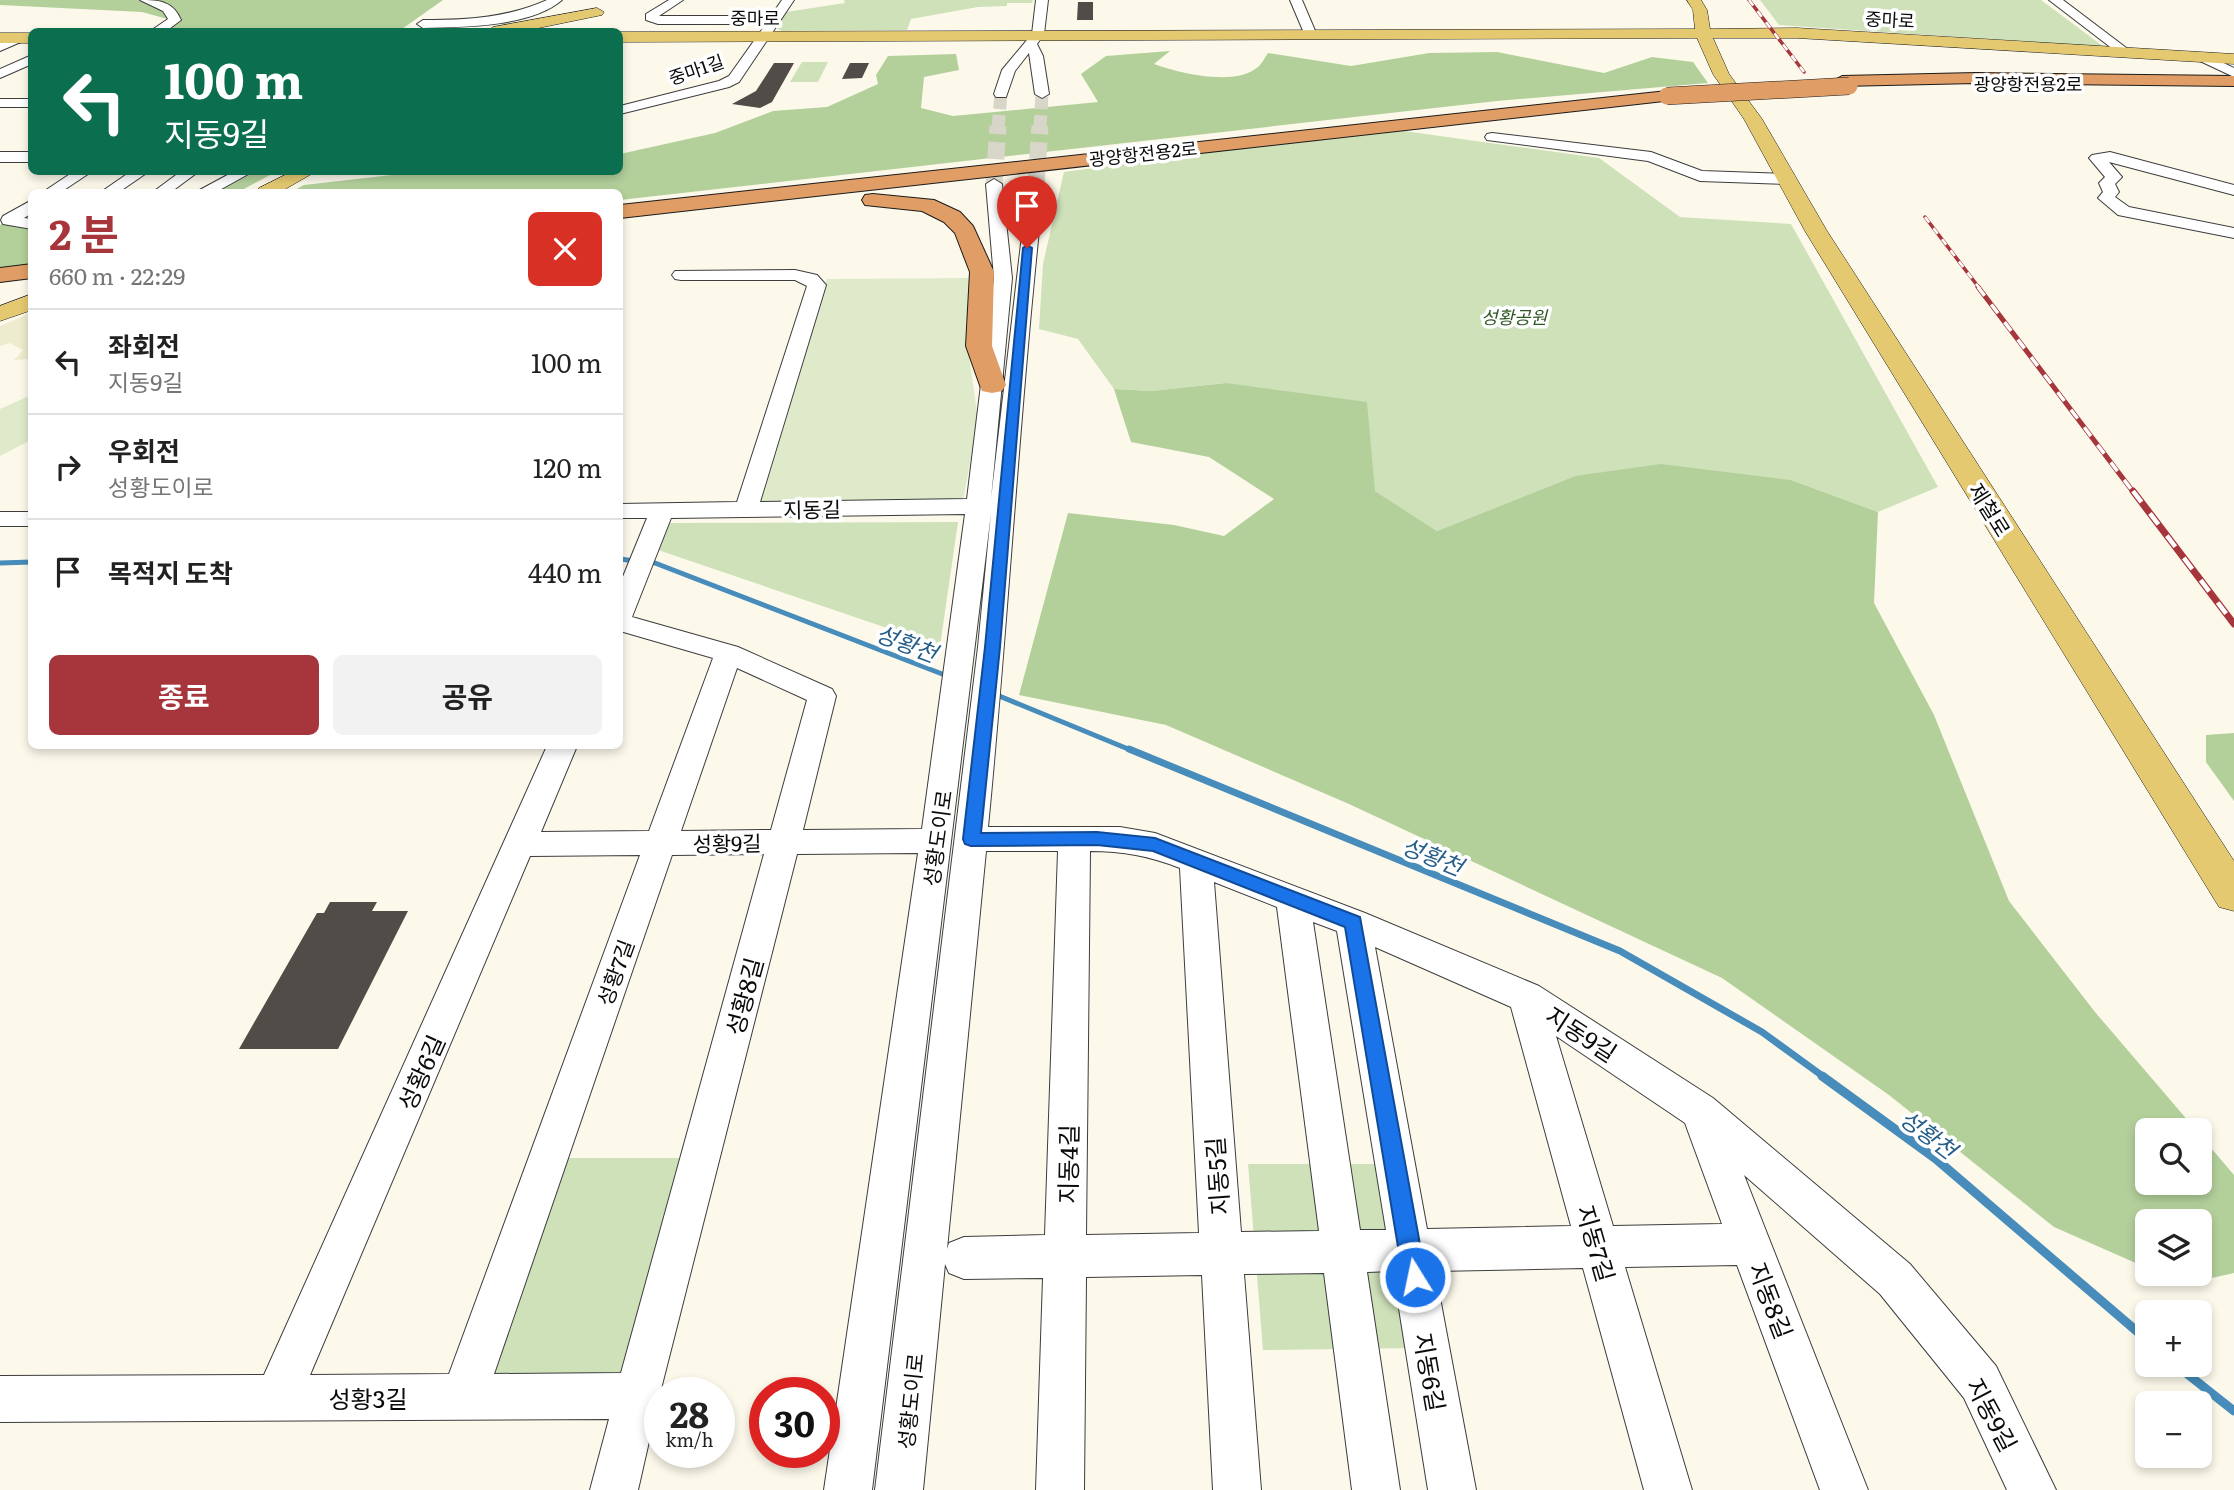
<!DOCTYPE html>
<html lang="ko">
<meta charset="utf-8">
<style>
body{margin:0;font-family:Literata,"Noto Sans KR",serif;background:#f2f2f2;color:#222;height:100vh;display:flex;flex-direction:column;font-size:26px;white-space:nowrap}
*{box-sizing:border-box;margin:0}
p{font-size:23px;color:#767676}
.icon{flex:none;width:38px;height:38px;fill:none;stroke:currentColor;stroke-width:2;stroke-linecap:round;stroke-linejoin:round}
.map{position:relative;flex:1;overflow:hidden}
.panel{position:absolute;left:28px;top:189px;width:595px;height:560px;display:flex;flex-direction:column;background:#fff;border-radius:10px;box-shadow:0 4px 10px #0003}
.panel>*{flex:none}
.guide{position:absolute;left:28px;top:28px;width:595px;height:147px;border-radius:10px;box-shadow:0 4px 10px #0003;background:#0b6e4f;color:#fff;overflow:hidden}
.controls{position:absolute;left:2135px;top:1118px;display:grid;gap:14px}
.controls a{display:grid;place-items:center;width:77px;height:77px;border-radius:10px;background:#fff;box-shadow:0 4px 10px #0003;font-size:35px}
.speed{position:absolute;left:644px;top:1377px;display:flex;gap:14px;font-size:35px;font-weight:700;text-align:center}
.speed>*{display:grid;place-content:center;width:91px;height:91px;border-radius:50%;background:#fff;box-shadow:0 4px 10px #0003;line-height:1}
.speed small{font-size:18px;font-weight:400}
.speed .limit{border:10px solid #d22;background:#fff;color:#111}
.pin{position:absolute;display:grid;place-items:center;width:60px;height:60px;color:#fff;margin:-72px -30px;border-radius:50% 50% 50% 0;rotate:-45deg;box-shadow:0 0 7px #0007}
.pin .icon{rotate:45deg}
.me{position:absolute;width:77px;margin:-38px;rotate:350deg;stroke-linejoin:round;filter:drop-shadow(0 0 5px #0008)}
.turn{display:flex;align-items:center;gap:24px;height:147px;padding:0 21px;font-size:32px}
.turn .icon{width:91px;height:91px;stroke-width:2.5}
.turn b{display:block;font-size:49px;line-height:60px}
.round{display:grid;place-items:center;flex:none;width:74px;height:74px;border-radius:10px;background:#f2f2f2}
.headline{display:flex;align-items:center;justify-content:space-between;height:119px;padding:0 21px}
h1{font-size:42px;font-weight:700;line-height:52px;color:#a7363c}
.action{display:flex;gap:14px;margin-top:auto;padding:14px 21px}
.action a{flex:1;height:80px;border-radius:10px;background:#a7363c;color:#fff;font-size:28px;font-weight:700;line-height:80px;text-align:center}
.action a+a{background:#f2f2f2;color:#222}
ul{padding:0;list-style:none}
li{display:flex;align-items:center;gap:21px;height:105px;padding:0 21px;border-top:2px solid #e0e0e0}
li div{flex:1}
li b{display:block;font-size:26px}
li em{font-style:normal}
.map>svg:first-child{display:block}
.farmland{fill:#eeecce}
.green{fill:#cee1b9}
.forest{fill:#b3d09b}
.pitch{fill:#dfeaca}
.lines{fill:none;stroke-linecap:round;stroke-linejoin:round}
.stream-far2{stroke:#478cba;stroke-width:5}
.stream-far1{stroke:#478cba;stroke-width:7}
.stream{stroke:#478cba;stroke-width:9}
.building{fill:#514c48}
.minor-tunnel-far1{stroke:#d8d5c9;stroke-width:13;stroke-dasharray:13 6;stroke-linecap:butt}
.minor-tunnel{stroke:#d8d5c9;stroke-width:17;stroke-dasharray:17 8;stroke-linecap:butt}
.minor-casing{stroke:#3d3d3d;stroke-width:2}
.major-casing{stroke:#1b1b1b;stroke-width:1}
.highway-casing{stroke:#1b1b1b;stroke-width:2}
.minor{fill:#fff;fill-rule:evenodd}
.major{fill:#e5c971;fill-rule:evenodd}
.highway{fill:#e09d65;fill-rule:evenodd}
.rail-far2-casing{stroke:#a7363c;stroke-width:3.5}
.rail-far1-casing{stroke:#a7363c;stroke-width:5}
.rail-casing{stroke:#a7363c;stroke-width:7}
.rail-far2{stroke:#fff;stroke-width:2.5;stroke-dasharray:7;stroke-linecap:butt}
.rail-far1{stroke:#fff;stroke-width:3.5;stroke-dasharray:11;stroke-linecap:butt}
.rail{stroke:#fff;stroke-width:4.5;stroke-dasharray:14;stroke-linecap:butt}
.highway-bridge-casing{stroke:#1b1b1b;stroke-width:18;stroke-linecap:butt}
.highway-bridge{stroke:#e09d65;stroke-width:17}
.route{fill:#1a73e8;stroke:#114b97;stroke-width:2}
.labels{text-anchor:middle;dominant-baseline:central;stroke-width:7;stroke-linejoin:round;paint-order:stroke}
.far-street-label{font-size:18px;fill:#0a0a0a;stroke:#fff}
.far-park-label{font-size:18px;font-style:italic;fill:#2f5824;stroke:#fff}
.street-label{font-size:21px;fill:#0a0a0a;stroke:#fff}
.water-label{font-size:23px;font-style:italic;fill:#265e8a;stroke:#fff}
.near-street-label{font-size:24px;fill:#0a0a0a;stroke:#fff}
</style>
<div class="map">
<svg width="2234" height="1490" viewBox="0 0 2234 1490">
<rect width="100%" height="100%" fill="#fcf9eb"/>
<path class="farmland" d="M 31,313 L 31,359 L 14,360 L 23,350 L 9,343 L 0,346 L 0,326 Z"/>
<path class="green" d="M 844,0 L 1033,0 L 1032,3 L 1007,3 L 1007,6 L 978,7 L 911,19 L 907,30 L 782,31 L 776,28 L 786,12 L 845,3 Z
M 1760,0 L 2041,0 L 2104,47 L 1779,25 Z
M 802,62 L 828,62 L 818,82 L 790,82 Z
M 1404,131 L 1599,158 L 1680,217 L 1791,224 L 1938,487 L 1878,512 L 1791,480 L 1575,476 L 1437,531 L 1375,491 L 1226,383 L 1151,391 L 1114,389 L 1078,339 L 1039,329 L 1043,264 L 1064,172 L 1204,153 Z
M 958,522 L 940,646 L 655,549 L 666,523 Z
M 548,1158 L 701,1158 L 638,1396 L 463,1397 Z
M 1248,1164 L 1387,1164 L 1417,1348 L 1263,1350 Z"/>
<path class="forest" d="M 0,0 L 443,0 L 402,29 L 390,32 L 150,31 L 171,20 L 142,12 L 0,5 Z
M 1170,51 L 1154,64 C 1179,73 1235,87 1258,67 C 1262,64 1265,57 1268,53 L 1351,66 L 1429,53 L 1497,52 L 1604,73 L 1652,57 L 1693,62 L 1708,83 L 1497,101 L 620,200 L 620,192 L 291,192 L 304,185 L 418,172 L 620,172 L 620,154 L 715,133 L 773,111 L 827,107 L 878,84 L 876,75 L 888,56 L 956,54 L 959,70 L 924,77 L 921,108 L 953,116 L 1098,102 L 1081,74 L 1106,56 Z
M 247,172 L 276,172 L 238,192 L 205,192 Z
M 5,222 L 31,228 L 31,264 L 0,268 L 0,225 Z
M 1226,383 L 1367,402 L 1375,491 L 1437,531 L 1575,476 L 1661,464 L 1791,480 L 1878,512 L 1874,603 L 1934,715 L 2009,901 L 2095,1012 L 2196,1130 L 2147,1130 L 2147,1183 L 2200,1183 L 2200,1135 L 2234,1175 L 2234,1273 L 2185,1284 L 2162,1274 L 2200,1274 L 2200,1222 L 2147,1222 L 2147,1268 L 2054,1227 L 1889,1095 L 1722,978 L 1349,804 L 1166,725 L 1019,695 L 1068,513 L 1174,525 L 1224,536 L 1274,499 L 1209,457 L 1131,442 L 1114,389 L 1151,391 Z
M 2234,733 L 2234,801 L 2206,762 L 2206,735 Z"/>
<path class="pitch" d="M 970,278 L 968,349 L 978,419 L 963,501 L 755,503 L 827,279 Z
M 29,396 L 31,397 L 31,440 L 0,456 L 0,409 Z"/>
<g class="lines">
<path class="stream-far2" d="M 620,559 L 635,561
M 646,562 L 655,563 L 950,677
M 0,563 L 32,562
M 992,693 L 1133,751"/>
<path class="stream-far1" d="M 1129,749 L 1620,951 L 1762,1032 L 1824,1077"/>
<path class="stream" d="M 1822,1076 L 1936,1159 L 2147,1340
M 2176,1365 L 2234,1411"/>
</g>
<path class="building" d="M 1078,2 L 1093,2 L 1093,20 L 1077,20 Z
M 774,63 L 794,63 L 772,102 L 760,108 L 732,104 L 756,91 Z
M 850,63 L 869,63 L 862,78 L 842,79 Z
M 330,902 L 377,902 L 372,911 L 408,911 L 338,1049 L 239,1049 L 317,913 L 324,913 Z"/>
<g class="lines">
<path class="minor-tunnel-far1" d="M 998,128 L 1001,94
M 1040,128 L 1042,94"/>
<path class="minor-tunnel" d="M 994,184 L 998,126
M 1036,184 L 1040,126"/>
<g class="minor-casing">
<path id="minor" d="M 140,0 C 159,0 173,1 181,20 L 165,32 L 149,32 L 168,19 L 163,11 Z
M 547,0 L 562,0 C 531,27 462,27 423,28 L 417,24 L 423,20 C 466,20 507,18 547,0 Z
M 669,0 L 683,0 L 659,16 L 771,16 L 782,0 L 794,0 L 739,82 L 729,87 L 620,114 L 620,106 L 719,81 L 729,76 L 766,24 L 658,24 L 646,20 L 646,14 Z
M 1036,0 L 1048,0 L 1044,34 L 1037,44 L 1043,56 L 1049,94 L 1042,98 L 1035,94 L 1029,53 L 1015,71 L 1006,97 L 996,97 L 994,94 L 1002,70 L 1032,34 Z
M 1290,0 L 1302,0 L 1316,33 L 1314,36 L 1310,37 L 1304,33 Z
M 2049,0 L 2063,0 L 2133,53 L 2132,56 L 2122,56 Z
M 19,34 L 23,35 L 23,41 L 0,51 L 0,42 Z
M 2205,54 L 2234,68 L 2234,77 L 2200,61 L 2198,58 Z
M 32,55 L 32,64 L 0,78 L 0,69 Z
M 0,99 L 32,99 L 32,107 L 0,107 Z
M 1492,133 L 1651,152 L 1702,171 L 1784,174 L 1792,179 L 1784,184 L 1700,181 L 1648,161 L 1487,140 L 1485,137 L 1487,134 Z
M 0,152 L 32,152 L 32,162 L 0,162 Z
M 2110,152 L 2234,185 L 2234,195 L 2109,162 L 2122,177 L 2115,184 L 2119,192 L 2115,197 L 2129,207 L 2234,228 L 2234,238 L 2118,215 L 2098,198 L 2103,192 L 2099,183 L 2105,177 L 2089,158 L 2092,155 Z
M 73,172 L 91,172 L 61,192 L 43,192 Z
M 130,172 L 148,172 L 119,192 L 101,192 Z
M 180,172 L 198,172 L 171,192 L 153,192 Z
M 233,172 L 252,172 L 216,192 L 196,192 Z
M 994,179 L 1002,184 L 1012,278 L 991,499 L 1028,184 L 1036,179 L 1044,184 C 1020,398 1009,613 988,827 L 1120,827 L 1155,833 L 1365,913 L 1539,986 L 1713,1098 L 1910,1264 L 1996,1366 L 2056,1490 L 2007,1490 L 1964,1398 L 1880,1294 L 1744,1175 L 1868,1490 L 1820,1490 L 1737,1265 L 1625,1267 L 1692,1490 L 1644,1490 L 1583,1268 L 1435,1271 L 1476,1490 L 1428,1490 L 1393,1271 L 1367,1272 L 1400,1490 L 1352,1490 L 1324,1273 L 1244,1274 L 1261,1490 L 1213,1490 L 1202,1275 L 1086,1277 L 1084,1490 L 1036,1490 L 1043,1278 L 964,1279 L 949,1273 L 945,1264 L 923,1490 L 875,1490 L 978,647 L 991,513 L 872,1490 L 824,1490 L 918,853 L 797,854 L 660,1393 L 638,1490 L 590,1490 L 609,1419 L 0,1422 L 0,1376 L 264,1375 L 547,746 L 577,746 L 541,832 L 649,831 L 713,658 L 620,631 L 620,584 L 647,518 L 620,518 L 620,504 L 737,502 L 807,286 L 795,280 L 681,280 L 675,279 L 672,275 L 675,271 L 795,270 L 817,275 L 826,285 L 760,502 L 967,499 L 994,278 L 986,184 ZM 965,514 L 922,829 L 803,830 L 836,696 L 832,689 L 738,647 L 632,617 L 671,518 ZM 737,668 L 807,700 L 771,830 L 681,831 ZM 986,851 L 1058,851 L 1045,1235 L 964,1237 L 949,1243 L 947,1249 ZM 1090,851 C 1123,851 1149,856 1180,868 L 1199,1233 L 1086,1235 ZM 764,854 L 621,1373 L 494,1374 L 672,855 ZM 640,855 L 449,1374 L 310,1375 L 530,856 ZM 1214,882 L 1277,907 L 1319,1231 L 1241,1232 ZM 1313,922 L 1337,931 L 1386,1230 L 1360,1230 ZM 1375,947 L 1511,1007 L 1571,1226 L 1427,1229 ZM 1556,1036 L 1685,1123 L 1722,1224 L 1613,1226 Z
M 32,200 L 32,213 L 24,218 L 32,219 L 32,229 L 3,224 L 1,220 L 3,216 Z
M 0,512 L 32,512 L 32,526 L 0,526 Z"/>
</g>
<g class="major-casing">
<path id="major" d="M 1687,0 L 1701,0 L 1707,10 L 1710,29 L 1797,28 L 2234,54 L 2234,64 L 1797,38 L 1713,38 L 1729,74 L 1762,119 L 1827,231 L 2234,861 L 2234,911 L 2219,907 L 1805,231 L 1744,119 L 1713,74 L 1697,38 L 620,42 L 620,32 L 1695,29 L 1693,10 Z
M 597,8 L 604,12 L 602,15 L 519,32 L 486,32 L 493,27 Z
M 0,33 L 32,33 L 32,43 L 0,43 Z
M 291,172 L 315,172 L 280,192 L 256,192 L 259,188 Z
M 32,294 L 32,310 L 0,321 L 0,306 Z"/>
</g>
<g class="highway-casing">
<path id="highway" d="M 1976,73 L 2234,76 L 2234,86 L 1976,83 L 1842,86 L 1833,81 L 1842,76 Z
M 1667,91 L 1673,92 L 1676,96 L 1673,100 L 620,218 L 620,205 Z
M 873,194 L 934,200 L 960,212 L 973,226 L 994,272 L 992,346 L 1006,385 L 1002,391 L 992,393 L 982,391 L 966,346 L 970,272 L 955,233 L 944,222 L 922,211 L 865,205 L 862,200 L 865,195 Z
M 32,264 L 32,278 L 0,282 L 0,268 Z"/>
</g>
<use href="#minor" class="minor"/>
<use href="#major" class="major"/>
<use href="#highway" class="highway"/>
<g class="rail-far2-casing">
<path id="rail-far2" d="M 1749,0 L 1804,72
M 1925,217 L 1980,289"/>
</g>
<g class="rail-far1-casing">
<path id="rail-far1" d="M 1978,287 L 2134,493"/>
</g>
<g class="rail-casing">
<path id="rail" d="M 2133,491 L 2234,624"/>
</g>
<use href="#rail-far2" class="rail-far2"/>
<use href="#rail-far1" class="rail-far1"/>
<use href="#rail" class="rail"/>
<g class="highway-bridge-casing">
<path id="highway-bridge" d="M 1667,96 L 1849,86"/>
</g>
<use href="#highway-bridge" class="highway-bridge"/>
</g>
<path class="route" d="M 1027,245 L 1032,248 L 1000,647 L 981,833 L 1097,832 L 1155,838 L 1360,917 L 1426,1277 L 1423,1285 L 1415,1289 L 1407,1285 L 1403,1277 L 1345,927 L 1153,851 L 1097,845 L 971,846 L 965,844 L 963,839 L 985,647 L 1023,248 Z"/>
<g class="labels">
<g class="far-street-label">
<text x="755" y="17">중마로</text>
<text transform="translate(1890 19) rotate(3)">중마로</text>
<text transform="translate(696 69) rotate(-19)">중마1길</text>
<text x="2028" y="83">광양항전용2로</text>
<text transform="translate(1143 153) rotate(-6)">광양항전용2로</text>
</g>
<g class="far-park-label">
<text x="1514" y="316">성황공원</text>
</g>
<g class="street-label">
<text transform="translate(812 508) rotate(-1)">지동길</text>
<text transform="translate(1991 509) rotate(58)">제철로</text>
<text transform="translate(936 838) rotate(-82)">성황도이로</text>
<text transform="translate(727 842) rotate(-1)">성황9길</text>
<text transform="translate(614 972) rotate(-70)">성황7길</text>
<text transform="translate(909 1401) rotate(-84)">성황도이로</text>
</g>
<g class="water-label">
<text transform="translate(907 642) rotate(21)">성황천</text>
<text transform="translate(1433 855) rotate(22)">성황천</text>
<text transform="translate(1929 1133) rotate(37)">성황천</text>
</g>
<g class="near-street-label">
<text transform="translate(743 996) rotate(-75)">성황8길</text>
<text transform="translate(1582 1033) rotate(33)">지동9길</text>
<text transform="translate(420 1072) rotate(-66)">성황6길</text>
<text transform="translate(1067 1164) rotate(-89)">지동4길</text>
<text transform="translate(1216 1176) rotate(-94)">지동5길</text>
<text transform="translate(1597 1243) rotate(74)">지동7길</text>
<text transform="translate(1772 1300) rotate(69)">지동8길</text>
<text transform="translate(1431 1372) rotate(80)">지동6길</text>
<text x="368" y="1397">성황3길</text>
<text transform="translate(1993 1414) rotate(62)">지동9길</text>
</g>
</g>
</svg>
<div class="controls">
<a><svg class="icon" aria-label="search" viewBox="0 0 24 24"><circle cx="10" cy="10" r="6"/><path d="M15 15l6 6"/></svg></a>
<a><svg class="icon" aria-label="layers" viewBox="0 0 24 24"><path d="M12 4l9 5-9 5-9-5zM3 14l9 5 9-5"/></svg></a>
<a>+</a>
<a>−</a>
</div>
<div class="speed"><div>28<small>km/h</small></div><div class="limit">30</div></div>
<div class="pin" style="left:1027px;top:248px;background:#d93025"><svg class="icon" aria-label="arrive" viewBox="0 0 24 24"><path d="M6 21V4h12l-3 4 3 4H6"/></svg></div>
<svg class="me" style="left:1415px;top:1277px" viewBox="-20 -20 40 40"><circle r="17" fill="#1a73e8" stroke="#fff" stroke-width="3"/><path d="M0-11L8 9 0 5-8 9z" fill="#fff"/></svg>
<div class="guide">
<div class="turn"><svg class="icon" aria-label="left" viewBox="0 0 24 24"><path d="M17 20v-9H6M10 6l-5 5 5 5"/></svg><div><b>100 m</b>지동9길</div></div>
</div>
<section class="panel">
<div class="headline"><div><h1>2 분</h1><p>660 m · 22:29</p></div><a class="round" style="background:#d93025;color:#fff"><svg class="icon" aria-label="close" viewBox="0 0 24 24"><path d="M6 6l12 12M18 6L6 18"/></svg></a></div>
<ul>
<li><svg class="icon" aria-label="left" viewBox="0 0 24 24"><path d="M17 20v-9H6M10 6l-5 5 5 5"/></svg><div><b>좌회전</b><p>지동9길</p></div><em>100 m</em></li>
<li><svg class="icon" aria-label="right" viewBox="0 0 24 24"><path d="M7 20v-9h11M14 6l5 5-5 5"/></svg><div><b>우회전</b><p>성황도이로</p></div><em>120 m</em></li>
<li><svg class="icon" aria-label="arrive" viewBox="0 0 24 24"><path d="M6 21V4h12l-3 4 3 4H6"/></svg><div><b>목적지 도착</b></div><em>440 m</em></li>
</ul>
<div class="action"><a>종료</a><a>공유</a></div>
</section>
</div>
